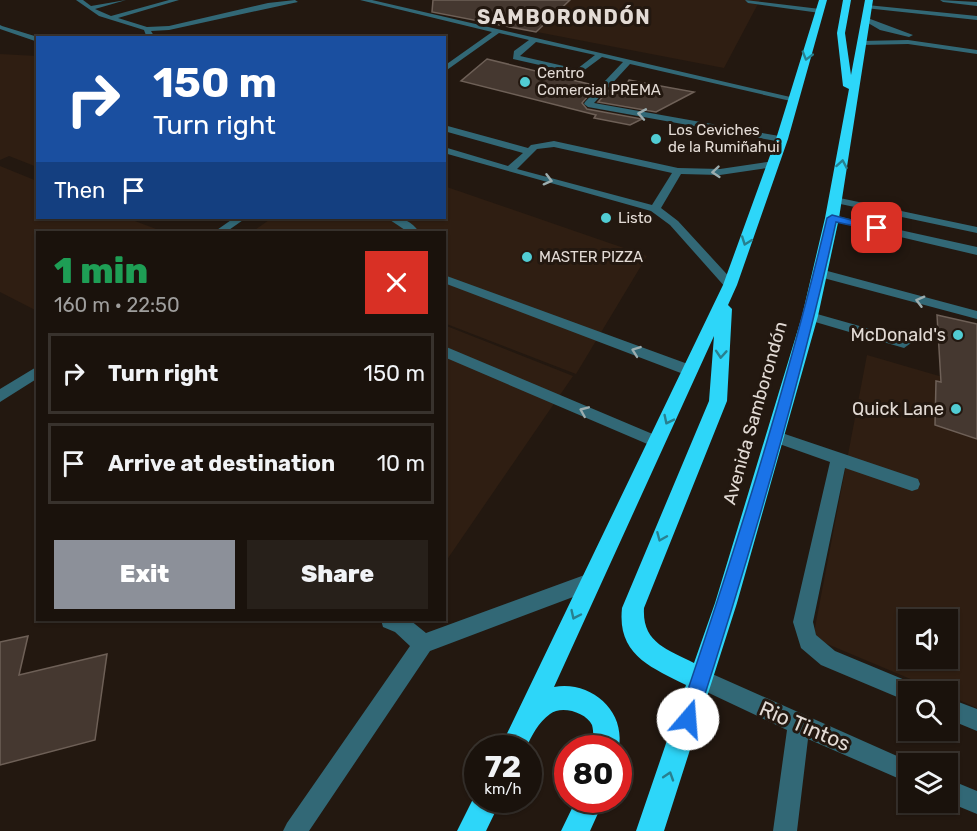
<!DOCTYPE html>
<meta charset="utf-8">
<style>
body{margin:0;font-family:Rubik,sans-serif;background:#27201a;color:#f1f3f6;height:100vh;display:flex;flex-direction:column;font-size:22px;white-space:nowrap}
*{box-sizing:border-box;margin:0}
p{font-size:20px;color:#9f9e9d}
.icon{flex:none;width:33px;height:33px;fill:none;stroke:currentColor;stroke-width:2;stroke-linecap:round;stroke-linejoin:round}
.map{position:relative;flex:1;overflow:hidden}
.side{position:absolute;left:36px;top:231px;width:410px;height:390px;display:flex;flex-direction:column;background:#1a120c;border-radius:0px;box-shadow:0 2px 4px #0004,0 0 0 2px #38322d}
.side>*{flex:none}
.top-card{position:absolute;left:36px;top:36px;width:410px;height:183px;border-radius:0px;box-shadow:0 2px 4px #0004,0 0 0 2px #38322d;background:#1a4fa0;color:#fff;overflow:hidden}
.fabs{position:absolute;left:898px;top:609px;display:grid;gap:12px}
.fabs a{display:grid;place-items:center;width:60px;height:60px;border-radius:0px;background:#1a120c;box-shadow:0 2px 4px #0004,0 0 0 2px #38322d;font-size:30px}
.speed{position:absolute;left:464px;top:735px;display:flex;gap:12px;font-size:30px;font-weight:700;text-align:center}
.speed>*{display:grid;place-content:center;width:78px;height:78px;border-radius:50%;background:#1a120c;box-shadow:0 2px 4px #0004,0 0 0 2px #38322d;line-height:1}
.speed small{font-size:15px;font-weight:400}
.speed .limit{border:9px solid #d22;background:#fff;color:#111}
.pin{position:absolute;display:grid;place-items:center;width:51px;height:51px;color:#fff;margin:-26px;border-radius:12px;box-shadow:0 3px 9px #0006}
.me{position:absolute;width:66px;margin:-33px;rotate:18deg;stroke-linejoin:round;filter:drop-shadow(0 0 4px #0008)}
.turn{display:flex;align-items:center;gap:21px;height:126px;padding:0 18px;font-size:27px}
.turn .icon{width:78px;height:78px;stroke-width:2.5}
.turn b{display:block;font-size:42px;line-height:51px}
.then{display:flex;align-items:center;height:57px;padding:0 18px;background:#0003;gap:12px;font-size:22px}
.round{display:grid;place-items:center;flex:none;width:63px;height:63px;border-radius:0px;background:#27201a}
.headline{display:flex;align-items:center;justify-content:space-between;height:102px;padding:0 18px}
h1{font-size:36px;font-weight:800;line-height:45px;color:#1e9e55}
.action{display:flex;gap:12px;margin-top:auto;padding:12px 18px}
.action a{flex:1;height:69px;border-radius:0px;background:#8c9099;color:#fff;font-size:24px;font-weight:800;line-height:69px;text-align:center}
.action a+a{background:#27201a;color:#f1f3f6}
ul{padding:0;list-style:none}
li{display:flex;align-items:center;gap:18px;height:81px;margin:0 12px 9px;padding:0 6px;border:3px solid #38322d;border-radius:0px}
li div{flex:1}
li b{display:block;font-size:22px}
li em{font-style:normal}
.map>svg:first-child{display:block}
.built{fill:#2f1e12;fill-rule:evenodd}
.building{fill:#453830;stroke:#6e6057;stroke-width:1.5}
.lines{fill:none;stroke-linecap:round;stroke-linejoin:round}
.minor{fill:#326876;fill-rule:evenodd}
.highway{fill:#2dd6f9;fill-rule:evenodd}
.oneway{stroke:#288090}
.oneway2{stroke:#9cadaf}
.route{fill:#1a73e8;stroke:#114b97;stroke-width:1.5}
.poi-dot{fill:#51ccd3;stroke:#231810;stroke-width:2}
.labels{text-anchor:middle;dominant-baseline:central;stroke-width:6;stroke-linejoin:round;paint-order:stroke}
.far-poi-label{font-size:15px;fill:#e3dbd5;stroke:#231810;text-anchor:start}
.poi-label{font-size:18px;fill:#e3dbd5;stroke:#231810;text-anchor:end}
.street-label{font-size:18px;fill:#e3dbd5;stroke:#231810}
.far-district-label{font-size:20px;font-weight:bold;letter-spacing:1.5px;fill:#e3dbd5;stroke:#231810}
.near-street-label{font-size:21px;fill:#e3dbd5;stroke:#231810}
</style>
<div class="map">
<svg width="977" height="831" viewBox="0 0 977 831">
<rect width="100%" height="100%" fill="#231810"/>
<path class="built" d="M 569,0 L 760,0 L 724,68 L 537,32 Z
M 0,54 L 37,56 L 37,167 L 9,156 L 0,160 Z
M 0,166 L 37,181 L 38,218 L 127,218 L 164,232 L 38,232 L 37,311 L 0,292 Z
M 444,186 L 647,256 L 576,374 L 444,323 L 444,232 L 252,232 L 272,218 L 444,218 Z
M 444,325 L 573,376 L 444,564 Z
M 867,355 L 977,387 L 977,708 L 948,695 L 948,692 L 939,691 L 813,638 ZM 909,620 L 948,620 L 948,658 L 909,658 Z"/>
<path class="building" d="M 433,0 L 570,0 L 536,32 L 432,12 Z
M 487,59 L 597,86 L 582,103 L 587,109 L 642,119 L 630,125 L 594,118 L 596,115 L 461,81 Z
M 629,80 L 644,83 L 694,92 L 656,112 L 598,102 L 610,89 L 614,90 L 617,86 L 624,87 Z
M 937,315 L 977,324 L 977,439 L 935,425 L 936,381 L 941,382 Z
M 28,636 L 19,675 L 107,654 L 95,740 L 0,765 L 0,642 Z"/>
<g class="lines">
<path class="minor" d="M 76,0 L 83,0 L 91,6 L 126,0 L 95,9 L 111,16 L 169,0 L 179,0 L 118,18 L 147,27 L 169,26 L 268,3 L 295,0 L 298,2 L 169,30 L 151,31 L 154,36 L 147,38 L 144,30 L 99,16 Z
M 360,0 L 372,0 L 799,99 L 795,102 L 630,64 L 594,103 L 785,137 L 785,141 L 782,142 L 588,107 L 584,104 L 585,102 L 623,62 L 602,57 L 579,74 L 513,59 L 514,51 L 529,40 L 499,33 L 444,72 L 444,66 L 492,32 ZM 536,42 L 595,55 L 577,69 L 520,56 Z
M 745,0 L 820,9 L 823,11 L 820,13 L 748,3 Z
M 940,0 L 977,2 L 977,6 L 943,2 Z
M 867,5 L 977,16 L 977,20 L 865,8 Z
M 865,17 L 913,35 L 909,37 L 880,30 L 863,20 Z
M 0,25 L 2,26 L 41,38 L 35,41 L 0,29 Z
M 908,40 L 977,50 L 977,54 L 908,44 L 861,45 L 857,43 L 861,41 Z
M 444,125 L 528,148 L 531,145 L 554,141 L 678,168 L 720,169 L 774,161 L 779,164 L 774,167 L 720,175 L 681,174 L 661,208 L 678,221 L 734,282 L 736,285 L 734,288 L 726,288 L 670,225 L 651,211 L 444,153 L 444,147 L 508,166 L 523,153 L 444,131 ZM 554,147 L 672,173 L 652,205 L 517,169 L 537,149 Z
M 835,197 L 977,227 L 977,233 L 831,202 L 831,198 Z
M 832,215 L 977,247 L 977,255 L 828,220 L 828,216 Z
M 234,218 L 246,218 L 226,232 L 214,232 Z
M 387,218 C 400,217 411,220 419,232 L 408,232 Z
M 820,269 L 977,311 L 977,319 L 816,276 L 814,273 Z
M 444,275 L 696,367 L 698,371 L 691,376 L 686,375 L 444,283 Z
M 810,312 L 909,340 L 911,343 L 904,348 L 805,319 L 804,316 Z
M 444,346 L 662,438 L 665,442 L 662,446 L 657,448 L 652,446 L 444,357 Z
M 38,366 L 38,378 L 0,402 L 0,389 Z
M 776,431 L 918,479 L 920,484 L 918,489 L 912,491 L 845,468 L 813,622 L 816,635 L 835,651 L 917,685 L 920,692 L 909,692 L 909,702 L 821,665 L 801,648 L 793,622 L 830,462 L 771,441 L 768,437 L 771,433 Z
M 590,573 L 597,576 L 599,582 L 597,588 L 430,651 L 309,831 L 283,831 L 287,823 L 410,646 L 395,632 L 383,627 L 381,620 L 410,620 L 426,633 Z
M 701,669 L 915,764 L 909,764 L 909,783 L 808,739 L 797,831 L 773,831 L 787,730 L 694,686 L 691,679 L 694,672 Z
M 948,698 L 977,709 L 977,731 L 948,719 Z
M 948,779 L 977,791 L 977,814 L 948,802 Z"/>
<path class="highway" d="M 819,0 L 827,0 L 788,139 L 737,285 L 728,305 L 732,309 L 727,401 L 644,608 C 642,643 667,649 694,663 L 715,603 L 802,316 L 825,218 L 849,89 L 843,86 L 837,33 L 843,0 L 851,0 L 845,33 L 851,75 L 865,0 L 873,0 L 839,218 L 818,316 L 737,603 L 664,831 L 636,831 L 686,685 C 651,667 617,655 622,608 L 709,401 L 714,336 L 554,687 C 591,680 628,712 618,751 L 618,748 L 593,748 C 593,741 594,732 592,725 C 586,712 561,705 550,714 C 538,723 532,735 526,748 L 500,748 L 723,285 L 776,139 Z
M 477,791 L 477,800 L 501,800 L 486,831 L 457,831 Z
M 576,800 L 604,800 L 590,831 L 561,831 Z"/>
</g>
<defs><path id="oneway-chevron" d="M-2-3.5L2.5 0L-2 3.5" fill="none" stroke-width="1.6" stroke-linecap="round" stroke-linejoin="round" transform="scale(1.5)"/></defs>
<g class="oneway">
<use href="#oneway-chevron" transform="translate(807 56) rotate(106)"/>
<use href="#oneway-chevron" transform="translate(842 164) rotate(-80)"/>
<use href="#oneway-chevron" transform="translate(746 241) rotate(110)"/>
<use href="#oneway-chevron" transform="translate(721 354) rotate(94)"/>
<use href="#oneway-chevron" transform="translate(668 420) rotate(116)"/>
<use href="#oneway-chevron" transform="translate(661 537) rotate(113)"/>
<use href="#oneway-chevron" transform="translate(575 615) rotate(115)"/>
<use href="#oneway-chevron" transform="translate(669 776) rotate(-72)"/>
</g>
<g class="oneway2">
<use href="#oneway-chevron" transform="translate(642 114) rotate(-170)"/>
<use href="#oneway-chevron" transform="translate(716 172) rotate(175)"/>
<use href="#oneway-chevron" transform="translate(548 180) rotate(15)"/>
<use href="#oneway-chevron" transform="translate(920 301) rotate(-165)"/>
<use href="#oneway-chevron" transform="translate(636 351) rotate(-160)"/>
<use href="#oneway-chevron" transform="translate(584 411) rotate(-157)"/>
</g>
<path class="route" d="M 832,215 L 882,228 L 877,231 L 836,222 C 799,390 750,555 697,719 L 695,726 L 688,729 L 681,726 L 678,719 C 734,554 787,387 827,218 Z"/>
<g class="poi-dot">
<circle cx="525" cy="82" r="6"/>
<circle cx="656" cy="139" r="6"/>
<circle cx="606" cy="218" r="6"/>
<circle cx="527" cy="257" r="6"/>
<circle cx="958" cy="335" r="6"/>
<circle cx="956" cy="409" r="6"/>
</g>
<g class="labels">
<g class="far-poi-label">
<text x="537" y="73">Centro<tspan x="537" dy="17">Comercial PREMA</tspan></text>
<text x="668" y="130">Los Ceviches<tspan x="668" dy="17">de la Rumiñahui</tspan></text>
<text x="618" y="218">Listo</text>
<text x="539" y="257">MASTER PIZZA</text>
</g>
<g class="poi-label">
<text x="946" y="335">McDonald's</text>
<text x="944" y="409">Quick Lane</text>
</g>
<g class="street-label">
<text transform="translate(755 413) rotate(-74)">Avenida Samborondón</text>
</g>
<g class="far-district-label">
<text x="564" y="17">SAMBORONDÓN</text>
</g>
<g class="near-street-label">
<text transform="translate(805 726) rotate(23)">Rio Tintos</text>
</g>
</g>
</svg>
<div class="fabs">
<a><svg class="icon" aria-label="sound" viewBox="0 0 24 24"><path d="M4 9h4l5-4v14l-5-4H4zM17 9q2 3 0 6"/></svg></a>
<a><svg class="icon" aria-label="search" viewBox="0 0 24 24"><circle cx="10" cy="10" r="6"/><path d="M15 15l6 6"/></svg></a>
<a><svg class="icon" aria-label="layers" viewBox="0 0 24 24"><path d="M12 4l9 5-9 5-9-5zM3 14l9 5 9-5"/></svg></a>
</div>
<div class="speed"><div>72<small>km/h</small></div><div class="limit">80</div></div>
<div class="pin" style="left:877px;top:228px;background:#d93025"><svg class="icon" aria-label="arrive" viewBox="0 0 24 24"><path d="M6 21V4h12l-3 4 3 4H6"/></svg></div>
<svg class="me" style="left:688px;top:719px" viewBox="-20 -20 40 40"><circle r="19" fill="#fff"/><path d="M0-13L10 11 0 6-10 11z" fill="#1a73e8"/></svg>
<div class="top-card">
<div class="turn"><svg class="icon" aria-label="right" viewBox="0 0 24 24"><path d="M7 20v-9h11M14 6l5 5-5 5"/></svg><div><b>150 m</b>Turn right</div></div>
<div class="then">Then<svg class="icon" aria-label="arrive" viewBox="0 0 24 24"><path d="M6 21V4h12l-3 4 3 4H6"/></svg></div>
</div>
<section class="side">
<div class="headline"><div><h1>1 min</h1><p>160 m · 22:50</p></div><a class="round" style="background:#d93025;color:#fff"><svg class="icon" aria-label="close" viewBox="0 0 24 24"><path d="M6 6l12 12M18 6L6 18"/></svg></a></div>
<ul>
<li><svg class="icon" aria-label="right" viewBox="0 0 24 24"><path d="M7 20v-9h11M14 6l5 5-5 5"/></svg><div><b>Turn right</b></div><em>150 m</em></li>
<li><svg class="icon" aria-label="arrive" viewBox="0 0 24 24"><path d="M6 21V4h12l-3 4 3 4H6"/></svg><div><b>Arrive at destination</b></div><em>10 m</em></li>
</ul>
<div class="action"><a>Exit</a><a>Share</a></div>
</section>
</div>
